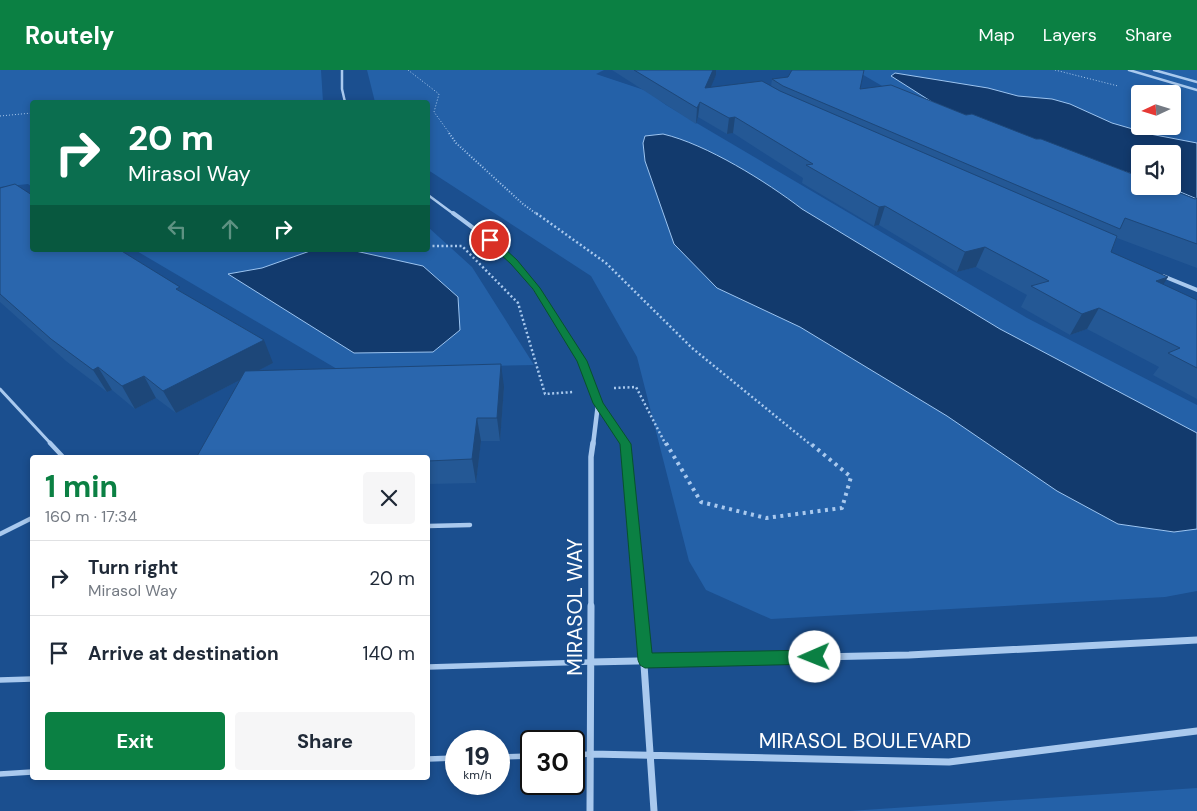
<!DOCTYPE html>
<meta charset="utf-8">
<style>
body{margin:0;font-family:"DM Sans",sans-serif;background:#f6f6f7;color:#1f2937;height:100vh;display:flex;flex-direction:column;font-size:19px;white-space:nowrap}
*{box-sizing:border-box;margin:0}
p{font-size:16px;color:#747a83}
.icon{flex:none;width:28px;height:28px;fill:none;stroke:currentColor;stroke-width:2;stroke-linecap:round;stroke-linejoin:round}
.map{position:relative;flex:1;overflow:hidden}
.panel{position:absolute;left:30px;top:385px;width:400px;height:325px;display:flex;flex-direction:column;background:#fff;border-radius:5px;box-shadow:0 2px 8px #0003}
.panel>*{flex:none}
.hud{position:absolute;left:30px;top:30px;width:400px;height:152px;border-radius:5px;box-shadow:0 2px 8px #0003;background:#0b6e4f;color:#fff;overflow:hidden}
.needle{width:32px;rotate:266deg}
.tools{position:absolute;left:1131px;top:15px;display:grid;gap:10px}
.tools a{display:grid;place-items:center;width:50px;height:50px;border-radius:5px;background:#fff;box-shadow:0 2px 8px #0003;font-size:25px}
.speed{position:absolute;left:445px;top:660px;display:flex;gap:10px;font-size:25px;font-weight:700;text-align:center}
.speed>*{display:grid;place-content:center;width:65px;height:65px;border-radius:50%;background:#fff;box-shadow:0 2px 8px #0003;line-height:1}
.speed small{font-size:12px;font-weight:400}
.speed .limit{border:2px solid #111;border-radius:8px;background:#fff;color:#111}
.pin{position:absolute;display:grid;place-items:center;width:42px;height:42px;color:#fff;margin:-21px;border:2px solid #fff;border-radius:50%;box-shadow:0 1px 5px #0007}
.me{position:absolute;width:55px;margin:-28px;rotate:269deg;stroke-linejoin:round;filter:drop-shadow(0 0 4px #0008)}
.turn{display:flex;align-items:center;gap:18px;height:105px;padding:0 15px;font-size:22px}
.turn .icon{width:65px;height:65px;stroke-width:2.5}
.turn b{display:block;font-size:35px;line-height:42px}
.lanes{display:flex;align-items:center;height:48px;padding:0 15px;background:#0003;justify-content:center;gap:25px;direction:ltr}
.lanes .off{opacity:.35}
.round{display:grid;place-items:center;flex:none;width:52px;height:52px;border-radius:5px;background:#f6f6f7}
.summary{display:flex;align-items:center;justify-content:space-between;height:85px;padding:0 15px}
h1{font-size:30px;font-weight:700;line-height:38px;color:#0b8043}
.action{display:flex;gap:10px;margin-top:auto;padding:10px 15px}
.action a{flex:1;height:58px;border-radius:5px;background:#0b8043;color:#fff;font-size:20px;font-weight:700;line-height:58px;text-align:center}
.action a+a{background:#f6f6f7;color:#1f2937}
ul{padding:0;list-style:none}
li{display:flex;align-items:center;gap:15px;height:75px;padding:0 15px;border-top:1px solid #e0e1e3}
li div{flex:1}
li b{display:block;font-size:19px}
li em{font-style:normal}
header{display:flex;align-items:center;gap:30px;box-sizing:border-box;height:70px;padding:0 25px;background:#0b8043;color:#fff}
header strong{font-size:24px}
nav{display:flex;gap:28px;margin-inline-start:auto;font-size:18px}
.map>svg:first-child{display:block}
.green{fill:#2461a8;fill-rule:evenodd}
.water{fill:#123a6d;stroke:#9cc4f0}
.lines{fill:none;stroke-linecap:round;stroke-linejoin:round}
.path-far3{stroke:#a9c9ee;stroke-width:1;stroke-dasharray:1 2;stroke-linecap:butt}
.path-far2{stroke:#a9c9ee;stroke-width:2;stroke-dasharray:1 2;stroke-linecap:butt}
.path-far1{stroke:#a9c9ee;stroke-width:2.5;stroke-dasharray:2 2.5;stroke-linecap:butt}
.path{stroke:#a9c9ee;stroke-width:4;stroke-dasharray:3 4.5;stroke-linecap:butt}
.service-far2{stroke:#a9c9ee;stroke-width:3}
.service-far1{stroke:#a9c9ee;stroke-width:4.5}
.service{stroke:#a9c9ee;stroke-width:5.5}
.minor-far4{stroke:#a9c9ee;stroke-width:2.5}
.minor-far3{stroke:#a9c9ee;stroke-width:4}
.minor-far2{stroke:#a9c9ee;stroke-width:4.5}
.minor-far1{stroke:#a9c9ee;stroke-width:5.5}
.minor{stroke:#a9c9ee;stroke-width:7}
.wall{fill:#245895}
.shaded-wall{fill:#1d4779}
.building{fill:#2a66ad;stroke:#1d4779}
.route{fill:#0b8043;stroke:#07532c}
.labels{text-anchor:middle;dominant-baseline:central;stroke-width:5;stroke-linejoin:round;paint-order:stroke}
.near-street-label{font-size:21px;fill:#fff;stroke:#1b4f8f}
</style>
<header>
<strong>Routely</strong>
<nav><a>Map</a><a>Layers</a><a>Share</a></nav>
</header>
<div class="map">
<svg width="1197" height="741" viewBox="0 0 1197 741">
<rect width="100%" height="100%" fill="#1b4f8f"/>
<path class="green" d="M 0,0 L 321,0 L 323,32 L 32,32 L 32,117 L 28,114 L 0,117 Z
M 367,0 L 604,0 L 596,4 L 647,21 L 666,35 L 1027,248 L 1197,335 L 1197,521 L 1165,527 L 771,549 L 706,520 L 689,491 L 637,287 L 591,206 L 428,100 L 428,32 L 375,32 Z
M 837,0 L 1197,0 L 1197,143 L 930,44 L 860,3 ZM 1140,24 L 1172,24 L 1172,56 L 1140,56 ZM 1140,84 L 1172,84 L 1172,116 L 1140,116 Z
M 428,157 L 472,197 L 534,295 L 337,299 L 135,180 L 428,180 Z
M 1197,718 L 1197,741 L 849,741 Z"/>
<path class="water" d="M 895,3 L 988,18 L 1018,26 L 1052,29 L 1070,34 L 1112,53 L 1150,64 L 1197,73 L 1197,129 L 1166,116 L 1172,116 L 1172,84 L 1140,84 L 1140,107 L 963,45 L 932,32 L 891,6 Z
M 663,64 C 706,74 767,112 802,139 L 1000,259 L 1197,363 L 1197,459 L 1174,462 L 1118,454 L 1057,421 L 947,346 L 800,257 L 717,218 L 674,174 L 645,91 L 643,73 L 645,66 Z
M 331,180 L 351,180 L 423,196 L 458,227 L 460,260 L 433,282 L 354,283 L 228,204 L 262,198 L 310,181 Z"/>
<g class="lines">
<path class="path-far3" d="M 408,0 L 439,24 L 434,42 L 450,64
M 1055,0 L 1118,16
M 0,46 L 32,43"/>
<path class="path-far2" d="M 449,63 L 456,73 L 523,134 L 538,145"/>
<path class="path-far1" d="M 536,143 L 606,193 L 692,278 L 811,375
M 428,176 L 462,176 L 518,233 L 545,324 L 573,322
M 614,318 L 636,317 L 666,375"/>
<path class="path" d="M 666,373 L 701,432 L 766,448 L 842,438 L 851,407 L 810,373"/>
<path class="service-far2" d="M 0,319 L 52,375"/>
<path class="service-far1" d="M 50,373 L 64,388
M 428,456 L 470,455
M 0,464 L 32,448"/>
<path class="service" d="M 428,597 L 591,592
M 0,610 L 32,609
M 574,685 L 591,684
M 499,687 L 531,686
M 428,689 L 456,688
M 0,704 L 32,702"/>
<path class="minor-far4" d="M 342,0 L 342,19 L 345,32
M 1129,0 L 1197,20
M 1154,0 L 1197,12
M 428,125 L 455,145"/>
<path class="minor-far3" d="M 453,143 C 499,176 524,198 554,246
M 1163,206 L 1197,220"/>
<path class="minor-far2" d="M 553,245 L 582,291 L 598,333 L 626,375
M 593,375 L 598,334"/>
<path class="minor-far1" d="M 626,373 L 640,537
M 591,537 L 591,387 L 593,373"/>
<path class="minor" d="M 640,536 L 654,741
M 591,592 L 909,585 L 1197,570
M 591,684 L 949,692 L 1197,661
M 590,741 L 591,536"/>
</g>
<path class="wall" d="M 612,0 L 716,0 L 716,5 L 710,18 L 771,16 L 772,9 L 860,19 L 966,45 L 1036,69 L 1195,129 L 1197,128 L 1197,198 L 1117,168 L 1111,182 L 1163,215 L 1197,230 L 1197,329 L 1153,305 L 1159,297 L 1087,259 L 1070,265 L 1021,237 L 1027,225 L 976,197 L 957,202 L 879,155 L 874,156 L 802,113 L 803,108 L 733,63 L 727,64 L 698,47 L 696,54 Z
M 0,118 L 182,222 L 273,293 L 257,301 L 504,317 L 500,371 L 481,371 L 476,413 L 428,414 L 428,388 L 240,310 L 176,343 L 156,328 L 135,339 L 112,320 L 107,322 L 66,291 L 0,232 Z"/>
<path class="shaded-wall" d="M 713,0 L 716,0 L 716,5 L 704,33 L 705,18 Z
M 700,32 L 698,47 L 696,54 L 697,38 Z
M 735,47 L 733,63 L 727,64 L 729,48 Z
M 885,136 L 879,155 L 874,156 L 879,137 Z
M 985,177 L 976,197 L 957,202 L 965,182 Z
M 1168,207 L 1155,228 L 1156,211 Z
M 1099,238 L 1087,259 L 1070,265 L 1082,244 Z
M 264,270 L 273,293 L 176,343 L 163,321 Z
M 501,294 L 504,317 L 500,371 L 497,348 Z
M 98,297 L 112,320 L 107,322 L 93,300 Z
M 144,306 L 156,328 L 135,339 L 122,316 Z
M 477,348 L 481,371 L 476,413 L 472,389 Z"/>
<path class="building" d="M 634,0 L 713,0 L 705,18 L 762,11 L 780,21 L 1117,166 L 1111,182 L 1168,207 L 1156,211 L 1197,230 L 1197,298 L 1168,283 L 1180,278 L 1099,238 L 1082,244 L 1031,216 L 1049,211 L 985,177 L 965,182 L 885,136 L 879,137 L 806,95 L 813,94 L 735,47 L 729,48 L 700,32 L 697,38 Z
M 792,0 L 864,0 L 860,19 L 891,15 L 966,45 L 972,44 L 1036,69 L 1041,69 L 1140,107 L 1140,116 L 1163,116 L 1195,129 L 1197,128 L 1197,174 L 1125,148 L 1120,159 L 783,16 L 772,9 L 788,7 Z
M 15,114 L 32,125 L 32,180 L 120,180 L 180,217 L 176,219 L 264,270 L 163,321 L 144,306 L 122,316 L 98,297 L 93,300 L 51,269 L 0,224 L 0,118 Z
M 501,294 L 497,348 L 477,348 L 472,389 L 428,391 L 428,388 L 196,388 L 245,301 Z"/>
<path class="route" d="M 487,168 L 493,168 L 517,190 L 540,218 L 587,291 L 603,333 L 631,374 L 652,583 L 815,580 L 820,582 L 823,587 L 820,592 L 815,594 L 645,598 L 640,595 L 638,590 L 620,374 L 593,333 L 577,291 L 533,219 L 511,194 L 487,172 Z"/>
<g class="labels">
<g class="near-street-label">
<text transform="translate(575 537) rotate(-90)">MIRASOL WAY</text>
<text x="865" y="671">MIRASOL BOULEVARD</text>
</g>
</g>
</svg>
<div class="tools">
<a><svg class="needle" viewBox="-14 -14 28 28"><path d="M0-13l5 13h-10z" fill="#e53935"/><path d="M0 13l5-13h-10z" fill="#747a83"/></svg></a>
<a><svg class="icon" aria-label="sound" viewBox="0 0 24 24"><path d="M4 9h4l5-4v14l-5-4H4zM17 9q2 3 0 6"/></svg></a>
</div>
<div class="speed"><div>19<small>km/h</small></div><div class="limit">30</div></div>
<div class="pin" style="left:490px;top:170px;background:#d93025"><svg class="icon" aria-label="arrive" viewBox="0 0 24 24"><path d="M6 21V4h12l-3 4 3 4H6"/></svg></div>
<svg class="me" style="left:815px;top:587px" viewBox="-20 -20 40 40"><circle r="19" fill="#fff"/><path d="M0-13L10 11 0 6-10 11z" fill="#0b8043"/></svg>
<div class="hud">
<div class="turn"><svg class="icon" aria-label="right" viewBox="0 0 24 24"><path d="M7 20v-9h11M14 6l5 5-5 5"/></svg><div><b>20 m</b>Mirasol Way</div></div>
<div class="lanes"><svg class="icon off" aria-label="left" viewBox="0 0 24 24"><path d="M17 20v-9H6M10 6l-5 5 5 5"/></svg><svg class="icon off" aria-label="ahead" viewBox="0 0 24 24"><path d="M12 20V5M6 11l6-6 6 6"/></svg><svg class="icon" aria-label="right" viewBox="0 0 24 24"><path d="M7 20v-9h11M14 6l5 5-5 5"/></svg></div>
</div>
<section class="panel">
<div class="summary"><div><h1>1 min</h1><p>160 m · 17:34</p></div><a class="round"><svg class="icon" aria-label="close" viewBox="0 0 24 24"><path d="M6 6l12 12M18 6L6 18"/></svg></a></div>
<ul>
<li><svg class="icon" aria-label="right" viewBox="0 0 24 24"><path d="M7 20v-9h11M14 6l5 5-5 5"/></svg><div><b>Turn right</b><p>Mirasol Way</p></div><em>20 m</em></li>
<li><svg class="icon" aria-label="arrive" viewBox="0 0 24 24"><path d="M6 21V4h12l-3 4 3 4H6"/></svg><div><b>Arrive at destination</b></div><em>140 m</em></li>
</ul>
<div class="action"><a>Exit</a><a>Share</a></div>
</section>
</div>
